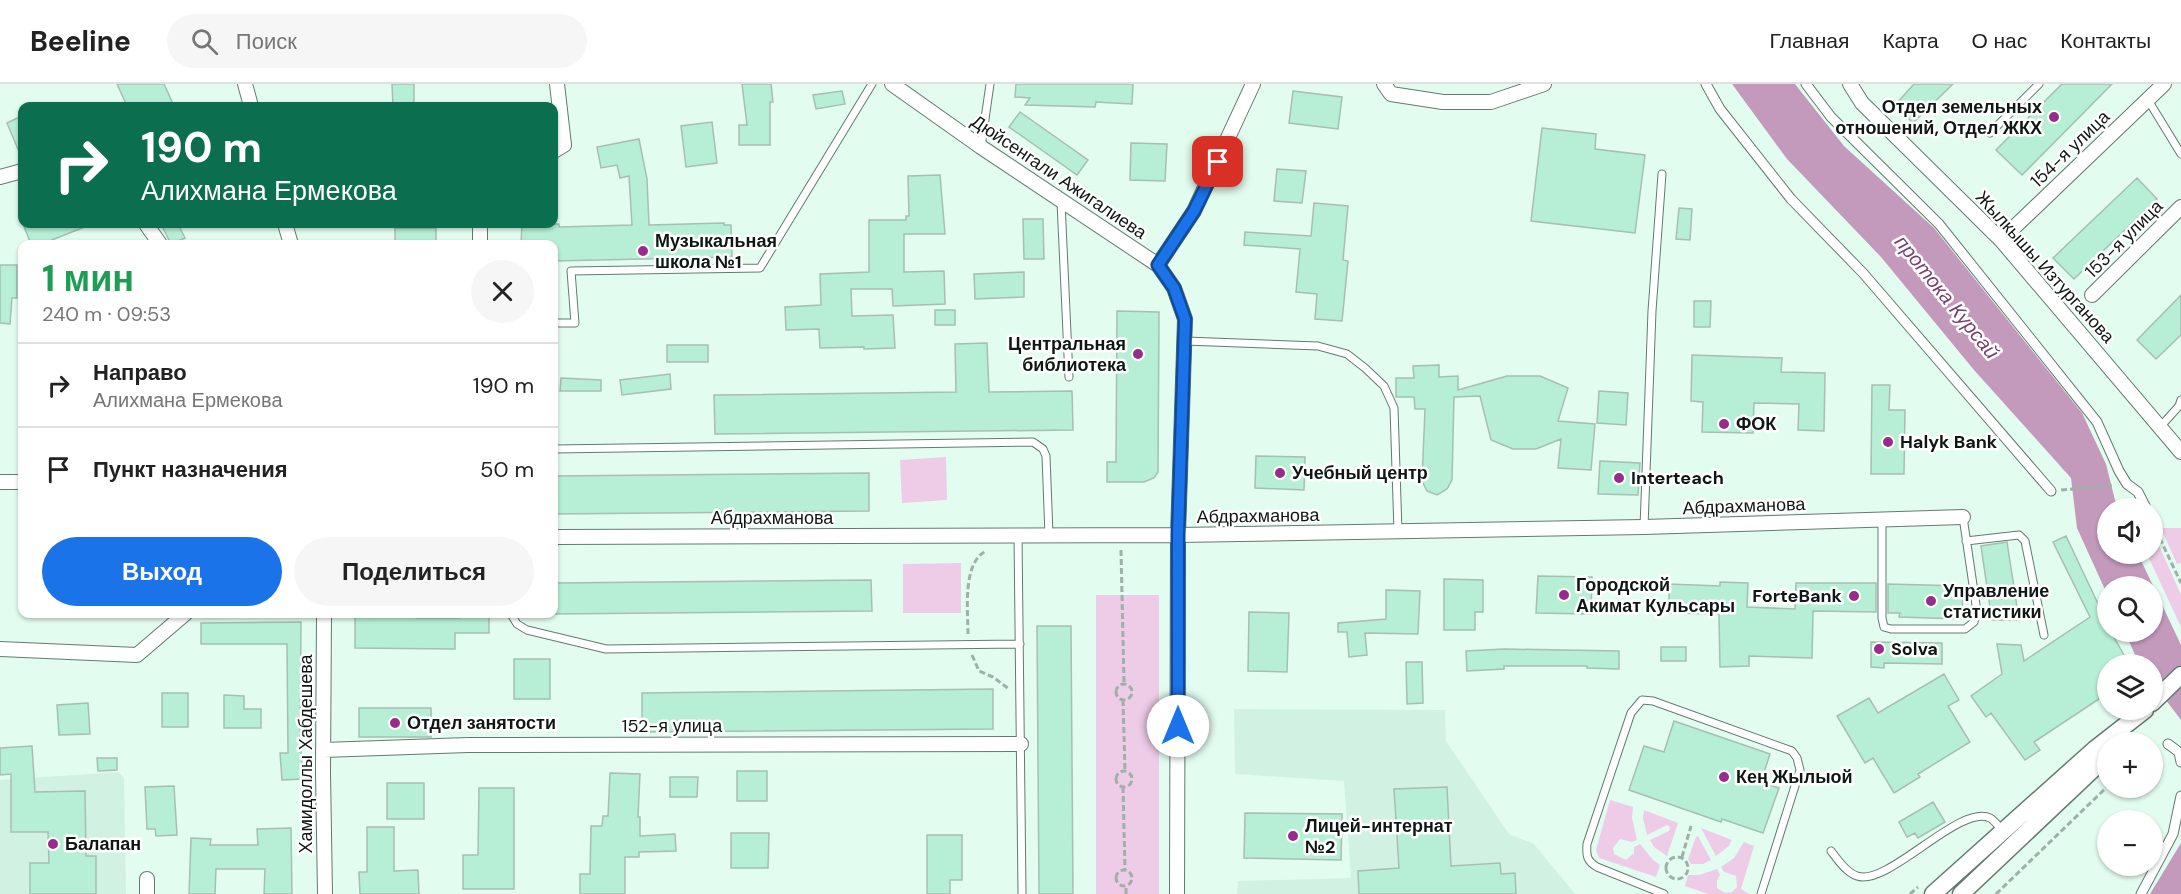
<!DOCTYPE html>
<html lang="ru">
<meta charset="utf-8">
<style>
body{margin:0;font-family:"DM Sans",sans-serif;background:#f6f6f6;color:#222;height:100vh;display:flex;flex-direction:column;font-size:22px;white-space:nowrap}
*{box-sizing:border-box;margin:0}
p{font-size:20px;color:#767676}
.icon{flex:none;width:33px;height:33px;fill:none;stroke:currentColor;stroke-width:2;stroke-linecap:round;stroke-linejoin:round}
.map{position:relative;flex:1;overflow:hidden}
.details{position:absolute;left:18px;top:156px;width:540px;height:378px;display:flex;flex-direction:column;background:#fff;border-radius:12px;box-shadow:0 2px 4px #0004}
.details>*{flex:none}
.hud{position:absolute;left:18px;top:18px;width:540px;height:126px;border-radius:12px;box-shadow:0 2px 4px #0004;background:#0b6e4f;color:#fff;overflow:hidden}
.tools{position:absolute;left:2097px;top:414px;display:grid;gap:12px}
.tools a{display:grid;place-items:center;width:66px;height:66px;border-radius:50%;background:#fff;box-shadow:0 2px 4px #0004;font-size:30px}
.pin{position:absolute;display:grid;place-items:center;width:51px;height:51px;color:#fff;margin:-26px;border-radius:12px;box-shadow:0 3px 9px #0006}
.me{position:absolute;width:66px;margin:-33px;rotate:0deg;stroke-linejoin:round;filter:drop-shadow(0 0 4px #0008)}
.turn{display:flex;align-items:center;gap:21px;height:126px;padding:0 24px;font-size:27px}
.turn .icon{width:78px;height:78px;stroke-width:2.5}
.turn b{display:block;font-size:42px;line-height:51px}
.round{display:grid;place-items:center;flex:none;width:63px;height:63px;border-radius:32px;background:#f6f6f6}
.head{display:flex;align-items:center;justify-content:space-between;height:102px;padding:0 24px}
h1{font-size:36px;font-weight:700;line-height:45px;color:#1e9e55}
.button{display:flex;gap:12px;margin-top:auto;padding:12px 24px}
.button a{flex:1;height:69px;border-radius:36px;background:#1a73e8;color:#fff;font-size:24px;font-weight:700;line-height:69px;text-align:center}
.button a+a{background:#f6f6f6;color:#222}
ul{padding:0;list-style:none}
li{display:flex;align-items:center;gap:18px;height:84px;padding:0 24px;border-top:2px solid #e0e0e0}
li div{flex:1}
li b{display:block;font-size:22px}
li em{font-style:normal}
header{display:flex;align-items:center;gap:36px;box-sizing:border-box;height:84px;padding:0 30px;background:#fff;border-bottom:2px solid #e0e0e0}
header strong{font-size:28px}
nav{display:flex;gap:33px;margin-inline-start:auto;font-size:21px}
.search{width:420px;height:54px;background:#f6f6f6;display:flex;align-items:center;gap:15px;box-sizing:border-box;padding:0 21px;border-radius:33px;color:#767676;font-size:22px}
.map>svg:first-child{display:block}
.built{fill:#d1f2e2}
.green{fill:#eecbe7}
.water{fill:#c49abc}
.building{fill:#b6efd5;stroke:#a7beb3;stroke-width:1.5}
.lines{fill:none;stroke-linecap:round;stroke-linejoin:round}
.service-casing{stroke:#647a70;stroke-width:9}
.pedestrian-casing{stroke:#647a70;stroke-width:11}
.minor-casing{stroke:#647a70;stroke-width:16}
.tertiary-casing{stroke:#647a70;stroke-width:19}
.path{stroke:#9db1a8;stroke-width:3;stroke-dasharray:6 3;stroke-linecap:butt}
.service{stroke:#fff;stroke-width:7}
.pedestrian{stroke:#fff;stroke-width:9}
.minor{stroke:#fff;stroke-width:14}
.tertiary{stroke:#fff;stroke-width:16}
.route-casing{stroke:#114b97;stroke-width:15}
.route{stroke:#1a73e8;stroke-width:10}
.poi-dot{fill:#982c8d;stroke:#fff;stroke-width:2}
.labels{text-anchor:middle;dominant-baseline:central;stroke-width:5;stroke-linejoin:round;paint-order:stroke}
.poi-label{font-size:18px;font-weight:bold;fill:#0f1714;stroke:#fff;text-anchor:start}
.street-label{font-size:18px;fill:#0f1714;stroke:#fff}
.water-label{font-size:20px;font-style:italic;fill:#77416f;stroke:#fff}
</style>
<header>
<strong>Beeline</strong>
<div class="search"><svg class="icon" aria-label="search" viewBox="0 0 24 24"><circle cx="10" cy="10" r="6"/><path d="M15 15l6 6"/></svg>Поиск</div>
<nav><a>Главная</a><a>Карта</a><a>О нас</a><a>Контакты</a></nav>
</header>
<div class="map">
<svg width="2181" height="810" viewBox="0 0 2181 810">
<rect width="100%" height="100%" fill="#e3fcf0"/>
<path class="built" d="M 1234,625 L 1445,626 L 1446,657 L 1509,750 L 1534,760 L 1575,810 L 1237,810 L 1238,797 L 1351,794 L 1344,697 L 1235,690 Z
M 119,688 L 124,694 L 126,810 L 0,810 L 0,696 Z"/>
<path class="green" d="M 946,373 L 947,416 L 902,419 L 900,376 Z
M 2161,444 L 2181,444 L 2181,479 L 2177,480 Z
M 2153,448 L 2181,511 L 2181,543 L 2147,470 L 2152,470 Z
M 961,479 L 961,529 L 903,529 L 903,480 Z
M 1096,511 L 1159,511 L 1159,810 L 1096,810 Z
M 1610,716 L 1633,723 L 1632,734 L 1637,756 L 1632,758 L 1620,755 L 1613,764 L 1614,770 L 1626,776 L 1634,769 L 1634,763 L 1640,760 L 1653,776 L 1660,781 L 1656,793 L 1599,774 L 1596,766 Z
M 1644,726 L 1678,739 L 1667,772 L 1654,763 L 1650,756 L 1669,747 L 1670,743 L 1667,741 L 1647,751 L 1643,734 Z
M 1701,744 L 1732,756 L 1729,762 L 1716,772 Z
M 1698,752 L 1711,776 L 1703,780 L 1691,780 L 1688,775 L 1696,753 Z
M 1744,758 L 1754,762 L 1741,805 L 1749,810 L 1708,810 L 1685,802 L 1688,791 L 1699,791 L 1717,785 L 1720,791 L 1717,797 L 1717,804 L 1725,809 L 1732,808 L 1737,803 L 1736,792 L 1724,788 L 1721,783 L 1734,774 Z"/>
<path class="water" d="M 1732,0 L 1795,0 L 1844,62 L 1934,144 L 2082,329 L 2106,380 L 2117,424 L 2108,424 L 2108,470 L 2138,470 L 2181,561 L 2181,636 L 2153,599 L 2152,580 L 2139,580 L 2125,548 L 2152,548 L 2152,502 L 2108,502 L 2107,510 L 2077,444 L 2071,394 L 1974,286 L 1881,173 L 1787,75 Z
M 2181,759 L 2181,810 L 2150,810 Z"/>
<path class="building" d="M 117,0 L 164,0 L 174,22 L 127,22 Z
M 392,0 L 414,0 L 414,22 L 393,22 Z
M 742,0 L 771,0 L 773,18 L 770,18 L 770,61 L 739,61 L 739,41 L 747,41 Z
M 1016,0 L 1133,0 L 1132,20 L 1096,18 L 1095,23 L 1025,21 L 1030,14 L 1015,13 Z
M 1914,0 L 1953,0 L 1913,39 L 1895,21 Z
M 2062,0 L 2112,0 L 2022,91 L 1996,66 Z
M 842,7 L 845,20 L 816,25 L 813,11 Z
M 1293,7 L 1342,13 L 1338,45 L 1289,39 Z
M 1020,28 L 1088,76 L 1077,91 L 1009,43 Z
M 22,32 L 22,75 L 7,39 Z
M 712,38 L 717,79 L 686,83 L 681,42 Z
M 1542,44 L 1596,50 L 1595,65 L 1645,71 L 1635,149 L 1531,137 Z
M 639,55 L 647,95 L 649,141 L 724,139 L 724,141 L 731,141 L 732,173 L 554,177 L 554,160 L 521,160 L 522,140 L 559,140 L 559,143 L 632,141 L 629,92 L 620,94 L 617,81 L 601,84 L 597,63 Z
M 1131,59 L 1167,60 L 1165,97 L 1130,96 Z
M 1277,85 L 1306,87 L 1302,119 L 1274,117 Z
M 940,91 L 945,150 L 904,150 L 904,188 L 944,187 L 945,220 L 893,222 L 892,205 L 851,205 L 852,232 L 893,231 L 895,264 L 864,265 L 864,263 L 820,264 L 819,245 L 786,246 L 785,223 L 821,221 L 820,190 L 869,188 L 869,136 L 906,136 L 906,132 L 909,132 L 908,92 Z
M 2137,94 L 2157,115 L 2074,195 L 2053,174 Z
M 1314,119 L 1348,122 L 1343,176 L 1348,177 L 1342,237 L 1315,235 L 1317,210 L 1296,208 L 1300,165 L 1244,161 L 1245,148 L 1311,152 Z
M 1679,124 L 1692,125 L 1690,156 L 1676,155 Z
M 1023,135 L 1043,135 L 1044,175 L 1024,175 Z
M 23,140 L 92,140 L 42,160 L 31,160 Z
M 161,140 L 178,140 L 185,154 L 171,160 Z
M 395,144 L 436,144 L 436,160 L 395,160 Z
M 0,181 L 17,181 L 17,214 L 12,214 L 10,240 L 0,239 Z
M 1024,188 L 1024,213 L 975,215 L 974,190 Z
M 2181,211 L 2181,251 L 2156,275 L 2137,256 Z
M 1694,217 L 1711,217 L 1710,243 L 1694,243 Z
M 935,226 L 955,226 L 955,241 L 935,241 Z
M 1117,227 L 1159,228 L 1158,388 L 1154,394 L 1144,398 L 1107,398 L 1107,378 L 1116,378 Z
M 987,259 L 989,308 L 1072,307 L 1073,346 L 715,350 L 714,311 L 956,308 L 955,260 Z
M 667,261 L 708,261 L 708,278 L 667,278 Z
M 1692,271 L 1782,274 L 1781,288 L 1825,289 L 1824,347 L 1798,346 L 1799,320 L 1754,319 L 1753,349 L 1702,348 L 1703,318 L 1691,317 Z
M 1439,281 L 1439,293 L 1458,292 L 1458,306 L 1507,292 L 1540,292 L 1568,304 L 1558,337 L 1595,340 L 1591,386 L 1558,384 L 1561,355 L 1536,365 L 1513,365 L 1491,356 L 1480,312 L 1454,313 L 1452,396 L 1447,405 L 1437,411 L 1427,407 L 1422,397 L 1425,325 L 1415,325 L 1414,313 L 1396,313 L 1396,294 L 1414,294 L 1413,282 Z
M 670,290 L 671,305 L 622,311 L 620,296 Z
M 561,294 L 601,296 L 601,307 L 560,307 Z
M 1872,301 L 1890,301 L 1889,326 L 1905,326 L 1904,390 L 1871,390 Z
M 1599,307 L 1628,309 L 1626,341 L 1597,339 Z
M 1256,372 L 1305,373 L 1304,406 L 1255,404 Z
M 1600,377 L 1640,379 L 1638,411 L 1598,410 Z
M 869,389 L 869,427 L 554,430 L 554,392 Z
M 2066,452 L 2108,541 L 2108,548 L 2111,548 L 2129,580 L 2108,580 L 2108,609 L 2034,658 L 2040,666 L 2025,676 L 1991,629 L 1986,633 L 1971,612 L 2002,590 L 1997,560 L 2021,561 L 2024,577 L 2090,533 L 2053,458 Z
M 2007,458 L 2019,536 L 1992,536 L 1988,510 L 1981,462 Z
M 1538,492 L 1592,493 L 1591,530 L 1536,529 Z
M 1444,495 L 1483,496 L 1483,528 L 1475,528 L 1475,546 L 1444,546 Z
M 871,496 L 872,527 L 554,530 L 554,499 Z
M 1720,498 L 1748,499 L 1747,523 L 1795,525 L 1796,499 L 1876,499 L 1876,528 L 1813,527 L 1812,574 L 1749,572 L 1749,582 L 1720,583 L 1719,530 L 1669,529 L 1669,500 L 1720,502 Z
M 1888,500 L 1963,502 L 1962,535 L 1899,533 L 1900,529 L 1888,529 Z
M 1386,506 L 1420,507 L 1418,550 L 1365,549 L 1367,571 L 1349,573 L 1347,548 L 1338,548 L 1338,539 L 1386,535 Z
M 1249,528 L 1289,529 L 1287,588 L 1248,587 Z
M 355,530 L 417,530 L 417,534 L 460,534 L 460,530 L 489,530 L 489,549 L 455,549 L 455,565 L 355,564 Z
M 301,538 L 300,654 L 303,695 L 282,696 L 280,669 L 288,669 L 287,560 L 201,560 L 201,539 Z
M 1037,542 L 1071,542 L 1073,810 L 1039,810 Z
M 1871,558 L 1942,559 L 1942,580 L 1884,579 L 1884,584 L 1871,583 Z
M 1661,563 L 1686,563 L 1686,577 L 1661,577 Z
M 1504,565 L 1619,567 L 1619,585 L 1587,584 L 1587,582 L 1504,582 L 1504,585 L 1467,587 L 1466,567 Z
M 514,575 L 550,575 L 550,615 L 514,615 Z
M 1406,578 L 1422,578 L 1423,619 L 1407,620 Z
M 1944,590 L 1959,616 L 1948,622 L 1970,658 L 1918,690 L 1920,693 L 1894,709 L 1873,674 L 1865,679 L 1837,632 L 1869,614 L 1878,629 Z
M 993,605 L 993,645 L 642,648 L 642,609 Z
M 162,609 L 188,609 L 188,643 L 162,643 Z
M 224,611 L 244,612 L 244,625 L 261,625 L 261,644 L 224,644 Z
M 88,619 L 90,650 L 59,651 L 57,621 Z
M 359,624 L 431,624 L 431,653 L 359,653 Z
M 1674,637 L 1770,670 L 1761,698 L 1779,704 L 1763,749 L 1722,735 L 1721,738 L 1629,706 L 1644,662 L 1664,668 Z
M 32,662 L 35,708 L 85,707 L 86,772 L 96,772 L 96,810 L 30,810 L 30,779 L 49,779 L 48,748 L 11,748 L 11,690 L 0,691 L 0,664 Z
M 97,674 L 117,674 L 117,686 L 98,687 Z
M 737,687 L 767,687 L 767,717 L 737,717 Z
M 610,689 L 640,690 L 638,733 L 640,733 L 640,752 L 675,750 L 676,767 L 639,768 L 639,773 L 625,773 L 625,810 L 580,810 L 580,790 L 590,790 L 591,742 L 602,742 L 603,732 L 608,732 Z
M 670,693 L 698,693 L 697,713 L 670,713 Z
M 387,699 L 424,699 L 424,735 L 387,735 Z
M 174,702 L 177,751 L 156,752 L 155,745 L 147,745 L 145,703 Z
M 1447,703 L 1451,782 L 1500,779 L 1501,790 L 1515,789 L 1516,810 L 1359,810 L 1358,787 L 1399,784 L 1394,705 Z
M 479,704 L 514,704 L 514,805 L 463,805 L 463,771 L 478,771 Z
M 1933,718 L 1945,738 L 1918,754 L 1915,749 L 1907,753 L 1899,738 Z
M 1245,729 L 1342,730 L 1341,776 L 1244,774 Z
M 367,743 L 394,743 L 394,787 L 418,786 L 419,810 L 360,810 L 359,788 L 367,788 Z
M 291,744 L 292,810 L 264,810 L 265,785 L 216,785 L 215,810 L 189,810 L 191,754 L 211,755 L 210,761 L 258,761 L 257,745 Z
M 731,749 L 769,749 L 768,784 L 731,784 Z
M 927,751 L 962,751 L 962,796 L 950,796 L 950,810 L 927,810 Z"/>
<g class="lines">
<g class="service-casing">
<path id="service" d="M 2148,16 L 2181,70
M 1990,49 L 2039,0
M 981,63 L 990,0
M 1061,118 L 1069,293
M 554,239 L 575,239 L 571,187 L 760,184 L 872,0
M 1185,257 L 1318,262 L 1347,270 L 1365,284 L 1384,302 L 1394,324 L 1398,447
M 2161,342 L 2179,322 L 2181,316
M 554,365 L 1033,358 L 1043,365 L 1046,372 L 1049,451
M 1882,435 L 1882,534 L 1884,543 L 1891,545 L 1965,545 L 1974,538 L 1977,528 L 1963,433
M 1644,443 L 1652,227 L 1662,90
M 1018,451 L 1022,810
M 1966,457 L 2019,451 L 2025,457 L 2044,551
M 511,530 L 517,540 L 527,546 L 606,565 L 1020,560
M 1831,767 C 1838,776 1846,788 1857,792 C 1888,803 1960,719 1990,734 C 1994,736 1999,743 2003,747
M 1664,810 L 1597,783 C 1587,777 1586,772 1587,760 L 1631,629 L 1642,616 L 1653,617 L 1792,667 L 1797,674 L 1800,686 L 1761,810"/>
</g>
<g class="pedestrian-casing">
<path id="pedestrian" d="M 1706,0 L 1720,25 L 1791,115 L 1863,189 L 2051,407
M 1806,0 L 1831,33 L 1939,140 L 2097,338 L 2119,387 L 2127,400 L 2138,408 L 2146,424
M 2168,660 L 2179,668 L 2181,678
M 2141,810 L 2173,750 L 2181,712"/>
</g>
<g class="minor-casing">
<path id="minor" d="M 245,0 L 251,22
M 892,0 L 981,63 L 1158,181 L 1174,204 L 1185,235 L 1178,451 L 1177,810
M 1384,0 L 1391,10 L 1443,18 L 1491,18 L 1544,0
M 1850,0 L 1862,19 L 2001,156 L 2181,368
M 554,67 L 564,61 L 557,0
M 0,93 L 22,87
M 146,140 L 160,160
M 285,140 L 291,160
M 480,140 L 480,160
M 2001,156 L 2164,0
M 1158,181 L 1194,127 L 1253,0
M 2092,211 L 2181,123
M 0,398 L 22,398
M 554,453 L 1178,451 L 1644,443 L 1963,433
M 324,530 L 323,688 L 325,810
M 0,565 L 137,571 L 185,530
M 323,666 L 468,661 L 1021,660
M 147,795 L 147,810"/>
</g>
<g class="tertiary-casing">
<path id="tertiary" d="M 2152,619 L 2181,591
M 1933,810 L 2095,665 L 2145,626
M 1961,810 L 2108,671"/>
</g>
<path class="path" d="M 2061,406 L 2114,401
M 2152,438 L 2181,499
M 1121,466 L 1124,599
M 968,550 C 968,527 962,479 986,467
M 972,571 L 979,587 L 993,593 L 1009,605
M1116 608a8 8 0 1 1 16 0a8 8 0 1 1-16 0Z
M 1123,616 L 1125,687
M1116 695a8 8 0 1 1 16 0a8 8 0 1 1-16 0Z
M 1123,703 L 1125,786
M1666 784a11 11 0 1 1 22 0a11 11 0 1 1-22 0Z
M 1682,773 L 1691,742
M1116 794a8 8 0 1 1 16 0a8 8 0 1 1-16 0Z
M 1126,810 L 1126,802
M 1910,810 L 1918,803
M 1996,810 L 2108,702"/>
<use href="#service" class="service"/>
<use href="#pedestrian" class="pedestrian"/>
<use href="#minor" class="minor"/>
<use href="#tertiary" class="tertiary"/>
</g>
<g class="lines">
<g class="route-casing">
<path id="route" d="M 1178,642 L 1178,451 L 1185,235 L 1174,204 L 1158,181 L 1194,127 L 1218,78"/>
</g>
<use href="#route" class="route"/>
</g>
<g class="poi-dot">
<circle cx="2054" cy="33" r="6"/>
<circle cx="643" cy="167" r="6"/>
<circle cx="1138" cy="270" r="6"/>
<circle cx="1724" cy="340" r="6"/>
<circle cx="1888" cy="358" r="6"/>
<circle cx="1280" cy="389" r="6"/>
<circle cx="1619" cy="394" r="6"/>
<circle cx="1564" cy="511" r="6"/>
<circle cx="1854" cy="512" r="6"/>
<circle cx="1931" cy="517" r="6"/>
<circle cx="1879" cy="565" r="6"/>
<circle cx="395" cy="639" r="6"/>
<circle cx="1724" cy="693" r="6"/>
<circle cx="1293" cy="752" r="6"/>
<circle cx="53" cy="760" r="6"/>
</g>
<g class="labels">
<g class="poi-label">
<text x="2042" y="23" text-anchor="end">Отдел земельных<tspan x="2042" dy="21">отношений, Отдел ЖКХ</tspan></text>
<text x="655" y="157">Музыкальная<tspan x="655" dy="21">школа №1</tspan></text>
<text x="1126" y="260" text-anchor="end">Центральная<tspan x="1126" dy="21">библиотека</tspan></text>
<text x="1736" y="340">ФОК</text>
<text x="1900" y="358">Halyk Bank</text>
<text x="1292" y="389">Учебный центр</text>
<text x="1631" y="394">Interteach</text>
<text x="1576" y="501">Городской<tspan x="1576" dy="21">Акимат Кульсары</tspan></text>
<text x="1943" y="507">Управление<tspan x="1943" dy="21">статистики</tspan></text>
<text x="1842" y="512" text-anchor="end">ForteBank</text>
<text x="1891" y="565">Solva</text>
<text x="407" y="639">Отдел занятости</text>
<text x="1736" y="693">Кең Жылыой</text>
<text x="1305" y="742">Лицей-интернат<tspan x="1305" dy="21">№2</tspan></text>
<text x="65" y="760">Балапан</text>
</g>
<g class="street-label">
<text transform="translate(2070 65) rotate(-44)">154-я улица</text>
<text transform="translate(1059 93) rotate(34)">Дюйсенгали Ажигалиева</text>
<text transform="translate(2124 155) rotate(-45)">153-я улица</text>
<text transform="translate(2045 183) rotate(48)">Жылкышы Изтурганова</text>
<text transform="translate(1744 422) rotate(-2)">Абдрахманова</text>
<text transform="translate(1258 432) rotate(-1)">Абдрахманова</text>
<text x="772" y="434">Абдрахманова</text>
<text x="672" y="642">152-я улица</text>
<text transform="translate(306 670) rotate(-90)">Хамидоллы Хабдешева</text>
</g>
<g class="water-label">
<text transform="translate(1947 213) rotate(51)">протока Курсай</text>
</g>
</g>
</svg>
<div class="tools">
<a><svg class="icon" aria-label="sound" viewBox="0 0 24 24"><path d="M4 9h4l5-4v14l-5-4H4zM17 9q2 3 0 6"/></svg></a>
<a><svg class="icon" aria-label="search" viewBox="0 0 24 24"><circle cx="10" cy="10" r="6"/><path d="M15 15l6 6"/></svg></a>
<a><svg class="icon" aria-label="layers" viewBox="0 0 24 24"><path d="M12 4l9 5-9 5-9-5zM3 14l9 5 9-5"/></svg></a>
<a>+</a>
<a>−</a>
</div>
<div class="pin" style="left:1218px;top:78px;background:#d93025"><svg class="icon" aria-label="arrive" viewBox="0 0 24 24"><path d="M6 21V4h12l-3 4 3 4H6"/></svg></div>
<svg class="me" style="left:1178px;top:642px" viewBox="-20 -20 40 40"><circle r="19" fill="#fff"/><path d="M0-13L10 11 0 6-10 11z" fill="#1a73e8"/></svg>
<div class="hud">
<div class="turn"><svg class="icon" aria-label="right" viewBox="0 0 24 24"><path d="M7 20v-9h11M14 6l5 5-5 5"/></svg><div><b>190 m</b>Алихмана Ермекова</div></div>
</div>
<section class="details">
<div class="head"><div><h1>1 мин</h1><p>240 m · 09:53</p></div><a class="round"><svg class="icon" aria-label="close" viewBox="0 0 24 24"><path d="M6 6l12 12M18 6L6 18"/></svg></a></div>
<ul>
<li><svg class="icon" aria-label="right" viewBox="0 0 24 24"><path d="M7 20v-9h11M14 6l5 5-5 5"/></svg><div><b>Направо</b><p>Алихмана Ермекова</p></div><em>190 m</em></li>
<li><svg class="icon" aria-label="arrive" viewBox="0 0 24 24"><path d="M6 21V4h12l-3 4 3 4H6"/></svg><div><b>Пункт назначения</b></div><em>50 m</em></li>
</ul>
<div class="button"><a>Выход</a><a>Поделиться</a></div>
</section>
</div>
